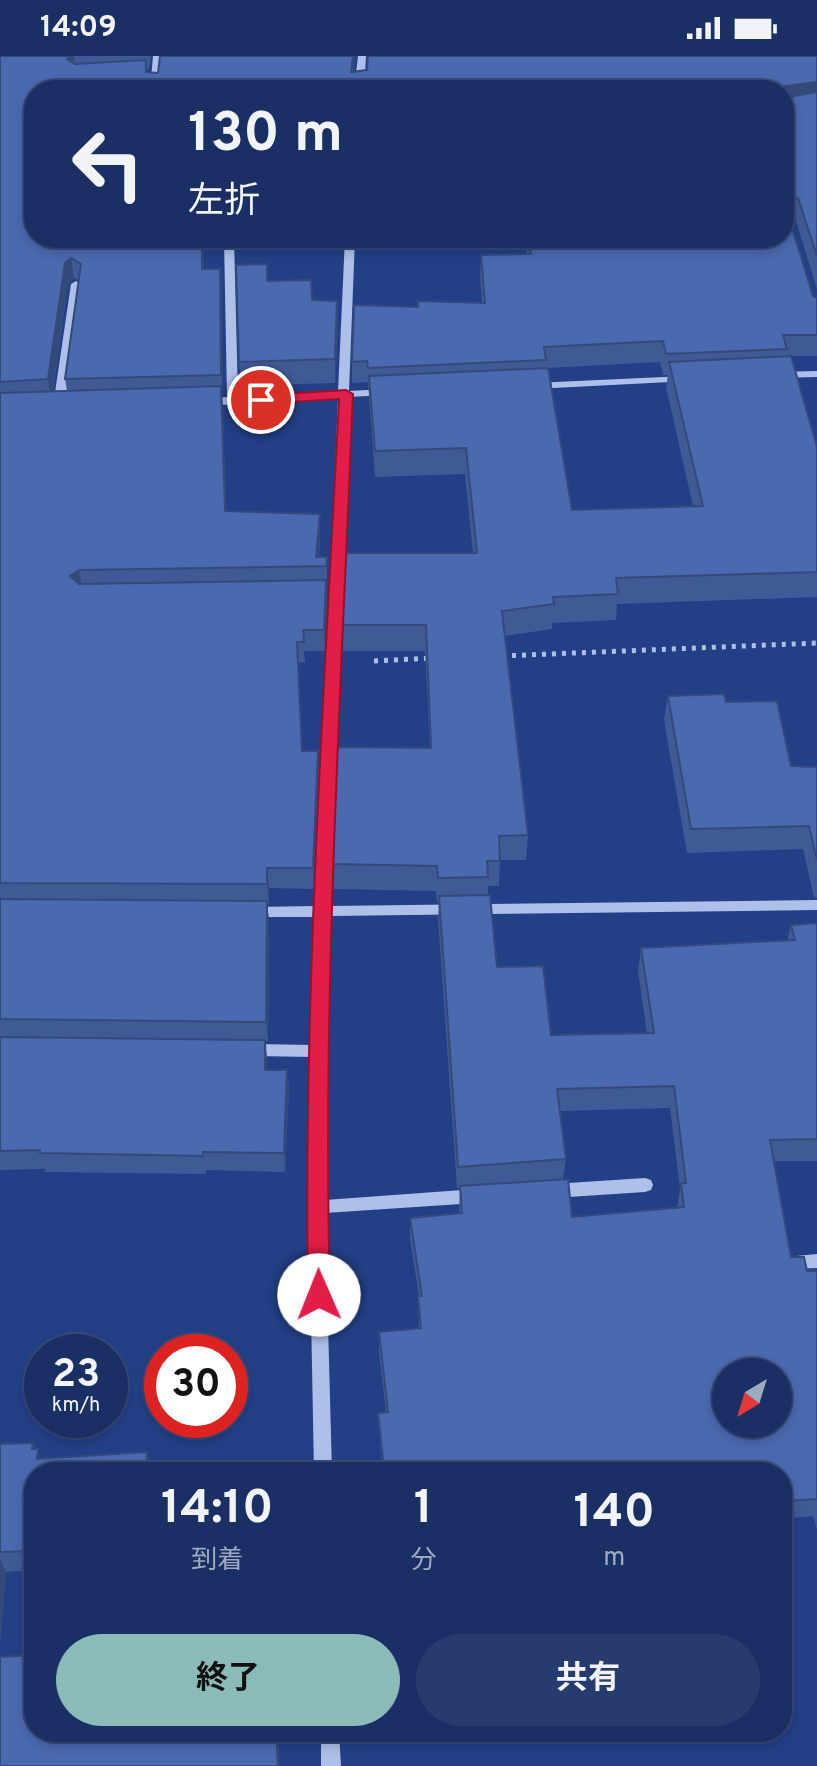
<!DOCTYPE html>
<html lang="ja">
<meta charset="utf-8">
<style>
body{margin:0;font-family:Overpass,"Noto Sans JP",sans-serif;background:#273c6e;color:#f1f3f6;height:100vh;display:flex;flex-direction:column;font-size:30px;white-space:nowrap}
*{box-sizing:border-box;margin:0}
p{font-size:26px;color:#9fa9bf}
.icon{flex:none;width:44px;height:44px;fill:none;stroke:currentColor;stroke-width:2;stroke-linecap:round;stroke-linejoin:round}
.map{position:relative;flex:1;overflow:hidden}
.side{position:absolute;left:24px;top:1406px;width:768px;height:280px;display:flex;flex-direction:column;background:#1a3065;border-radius:32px;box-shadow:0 4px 12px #0003,0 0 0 2px #384b79}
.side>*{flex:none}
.top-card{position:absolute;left:24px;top:24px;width:770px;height:168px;border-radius:32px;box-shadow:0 4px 12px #0003,0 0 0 2px #384b79;background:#1a3065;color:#f1f3f6;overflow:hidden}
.needle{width:52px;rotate:218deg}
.tools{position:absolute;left:712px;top:1302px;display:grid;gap:16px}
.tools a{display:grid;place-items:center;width:80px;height:80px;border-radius:50%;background:#1a3065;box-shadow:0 4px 12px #0003,0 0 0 2px #384b79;font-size:40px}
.speed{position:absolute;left:24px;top:1278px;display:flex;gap:16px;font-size:40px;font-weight:700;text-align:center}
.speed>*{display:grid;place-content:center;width:104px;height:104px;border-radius:50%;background:#1a3065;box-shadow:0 4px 12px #0003,0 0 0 2px #384b79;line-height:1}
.speed small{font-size:20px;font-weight:400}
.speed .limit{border:12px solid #d22;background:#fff;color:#111}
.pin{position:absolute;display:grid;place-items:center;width:68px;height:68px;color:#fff;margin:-34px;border:4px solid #fff;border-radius:50%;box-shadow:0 2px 8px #0007}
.me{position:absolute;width:88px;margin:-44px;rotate:359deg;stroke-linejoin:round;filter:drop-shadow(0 0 6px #0008)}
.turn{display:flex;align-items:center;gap:28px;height:168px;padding:0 32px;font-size:36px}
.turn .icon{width:104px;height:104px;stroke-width:2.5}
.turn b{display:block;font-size:56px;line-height:68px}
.eta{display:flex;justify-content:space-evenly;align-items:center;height:136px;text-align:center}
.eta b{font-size:48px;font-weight:700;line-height:56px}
.action{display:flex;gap:16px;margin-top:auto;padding:16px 32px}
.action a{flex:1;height:92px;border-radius:48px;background:#8bbbb9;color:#111;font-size:32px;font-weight:700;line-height:92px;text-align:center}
.action a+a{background:#273c6e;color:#f1f3f6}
.status{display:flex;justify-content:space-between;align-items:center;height:56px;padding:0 40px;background:#1a3065;direction:ltr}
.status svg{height:22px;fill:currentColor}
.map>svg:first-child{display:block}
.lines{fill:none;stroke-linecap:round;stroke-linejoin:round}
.path{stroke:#aec0e9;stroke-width:5;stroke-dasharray:4 6;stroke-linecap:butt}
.minor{fill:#aec0e9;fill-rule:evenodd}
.wall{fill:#405a96;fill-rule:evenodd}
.shaded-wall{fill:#344a7a}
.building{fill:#4b69af;stroke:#344a7a;stroke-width:2;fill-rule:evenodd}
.route{fill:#e11d48;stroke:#92132f;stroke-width:2}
</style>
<div class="status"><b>14:09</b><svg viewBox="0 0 49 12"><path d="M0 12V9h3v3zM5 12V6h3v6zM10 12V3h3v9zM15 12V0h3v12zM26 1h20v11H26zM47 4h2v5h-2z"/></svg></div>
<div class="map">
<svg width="817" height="1710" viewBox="0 0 817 1710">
<rect width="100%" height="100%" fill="#234087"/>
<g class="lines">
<path class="path" d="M 502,600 L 817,587
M 374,605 L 432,602"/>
<path class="minor" d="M 153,0 L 161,0 L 160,34 L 150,34 Z
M 358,0 L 366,0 L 364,34 L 354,34 Z
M 224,182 L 234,182 L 238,341 L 338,335 L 345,182 L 355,182 L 349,335 L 385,333 L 390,336 L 385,339 L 349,341 L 330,850 L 817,844 L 817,854 L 330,860 L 325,1144 L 476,1133 L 482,1135 L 484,1140 L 482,1145 L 476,1147 L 325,1157 L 332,1416 L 314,1416 L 309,1151 L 313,1001 L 248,1000 L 243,998 L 241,994 L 243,990 L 248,988 L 313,989 L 316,861 L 249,861 L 244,860 L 242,856 L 244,852 L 249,851 L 316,850 L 338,342 L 233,349 L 202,348 L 202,344 L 227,341 Z
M 76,225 L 81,228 L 65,350 L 59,353 L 53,350 L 71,228 Z
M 817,315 L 817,321 L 777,322 L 772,319 L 777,316 Z
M 685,320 L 690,323 L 689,325 L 534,333 L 529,330 L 534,327 Z
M 645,1122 L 651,1124 L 653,1129 L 651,1134 L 645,1136 L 553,1142 L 547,1140 L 545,1135 L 547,1130 L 553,1128 Z
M 817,1198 L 817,1212 L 792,1213 L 786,1211 L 784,1206 L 786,1201 Z
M 33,1545 L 34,1545 L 34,1563 L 27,1560 L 24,1554 L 27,1548 Z
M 321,1676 L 339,1676 L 341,1710 L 321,1710 Z"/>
</g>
<path class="wall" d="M 0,0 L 151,0 L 149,13 L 147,13 L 147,16 L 158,17 L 354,16 L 817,0 L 817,233 L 795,162 L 788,160 L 813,240 L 817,242 L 817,300 L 791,300 L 817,391 L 817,541 L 617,548 L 616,564 L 552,567 L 552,573 L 505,580 L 528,779 L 526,804 L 500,804 L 499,830 L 488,830 L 488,839 L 497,911 L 551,979 L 647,977 L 638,915 L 641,892 L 787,885 L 791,869 L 817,867 L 817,1105 L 774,1105 L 791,1201 L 807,1215 L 817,1215 L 817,1474 L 813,1460 L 782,1463 L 782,1416 L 382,1413 L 378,1357 L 386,1356 L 379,1296 L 379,1276 L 419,1273 L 418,1240 L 419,1240 L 410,1183 L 410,1162 L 459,1157 L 460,1132 L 457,1132 L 438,863 L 439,846 L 437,846 L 436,835 L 334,833 L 332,808 L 430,692 L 425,595 L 343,595 L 342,569 L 473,497 L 465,418 L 375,421 L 368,326 L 352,327 L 352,306 L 418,251 L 482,247 L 480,219 L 481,199 L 527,198 L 524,182 L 784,182 L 784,34 L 34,34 L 204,182 L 204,213 L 220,213 L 222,234 L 222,340 L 226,455 L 320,458 L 320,479 L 319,501 L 327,501 L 327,545 L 325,595 L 304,595 L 305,606 L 298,607 L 302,695 L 319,716 L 314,833 L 269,832 L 269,849 L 267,849 L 269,865 L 268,985 L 266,985 L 267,1014 L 287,1014 L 289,1033 L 285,1116 L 206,1114 L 206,1118 L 45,1116 L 45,1113 L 0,1114 ZM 74,222 L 79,225 L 65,323 L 67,335 L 53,335 L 68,228 ZM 660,306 L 663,319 L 668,319 L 666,331 L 693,450 L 572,454 L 548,312 ZM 670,1052 L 680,1133 L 677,1152 L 572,1161 L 563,1123 L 566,1103 L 560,1055 Z
M 268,225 L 312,244 L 337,245 L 338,270 L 335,327 L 241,330 L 239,306 Z
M 668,640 L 726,646 L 791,710 L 817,711 L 817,842 L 814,841 L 803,793 L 687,797 L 664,664 Z
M 33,1387 L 35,1393 L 34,1514 L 6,1516 L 0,1589 L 0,1388 Z"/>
<path class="shaded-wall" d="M 70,0 L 74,0 L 76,16 L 67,3 Z
M 353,0 L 355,0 L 352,34 L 351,16 Z
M 817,26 L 817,46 L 784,50 L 785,30 Z
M 202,182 L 204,182 L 204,234 L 202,213 Z
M 71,202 L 74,222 L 68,228 L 51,344 L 48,323 L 65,207 Z
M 220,213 L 222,234 L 223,340 L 221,319 Z
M 337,245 L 338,270 L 335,327 L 335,303 Z
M 221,330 L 223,351 L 227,476 L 225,455 Z
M 320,458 L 320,479 L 318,510 L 316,501 Z
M 79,514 L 83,535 L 70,520 Z
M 326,524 L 327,545 L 325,595 L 324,574 Z
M 318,695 L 319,716 L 314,833 L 313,812 Z
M 267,812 L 269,832 L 269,849 L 267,828 Z
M 267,845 L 269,865 L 268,985 L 266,966 Z
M 265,984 L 267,1003 L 267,1033 L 265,1014 Z
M 287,1014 L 289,1033 L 285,1116 L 284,1097 Z
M 147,1396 L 152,1416 L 146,1416 Z
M 0,1503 L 6,1516 L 0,1589 Z
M 276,1676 L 278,1676 L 280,1710 L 278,1710 Z"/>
<path class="building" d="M 0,0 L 70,0 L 67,3 L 75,8 L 146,4 L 146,16 L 158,17 L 160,0 L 353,0 L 351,16 L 367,14 L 368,0 L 817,0 L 817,26 L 785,30 L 788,41 L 817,36 L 817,200 L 798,142 L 786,138 L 785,149 L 813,240 L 817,242 L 817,279 L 783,279 L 787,293 L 666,298 L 663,285 L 544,291 L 546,304 L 368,312 L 367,305 L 352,306 L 354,249 L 418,251 L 418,245 L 485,247 L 481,199 L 531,198 L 528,182 L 784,182 L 784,34 L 34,34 L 34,182 L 202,182 L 202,213 L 220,213 L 221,319 L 65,323 L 81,208 L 71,202 L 65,207 L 48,323 L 0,326 Z
M 267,208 L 267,225 L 311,224 L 312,244 L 337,245 L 335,303 L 239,306 L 236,209 Z
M 791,300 L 817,391 L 817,516 L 616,522 L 618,538 L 553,541 L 554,548 L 502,555 L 528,779 L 499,780 L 500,805 L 487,805 L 488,821 L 438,822 L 437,810 L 332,808 L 337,691 L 431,692 L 426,569 L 342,569 L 344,497 L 477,497 L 466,392 L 375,395 L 369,320 L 548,312 L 572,454 L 703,450 L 669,306 Z
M 221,330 L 225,455 L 320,458 L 316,501 L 327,501 L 326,510 L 79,514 L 70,520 L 79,528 L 326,524 L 324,574 L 303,574 L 304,586 L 297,586 L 302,695 L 318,695 L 313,812 L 267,812 L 267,828 L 0,827 L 0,337 Z
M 724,638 L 726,646 L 777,645 L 791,710 L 817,711 L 817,804 L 809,770 L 691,773 L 668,640 Z
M 490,839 L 497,911 L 543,910 L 551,979 L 654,977 L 641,892 L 795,884 L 791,869 L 817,867 L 817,1083 L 770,1084 L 791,1201 L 804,1201 L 807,1215 L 817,1215 L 817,1443 L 782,1445 L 782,1416 L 362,1416 L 362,1415 L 384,1413 L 378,1357 L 388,1356 L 379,1276 L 421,1272 L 418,1240 L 422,1240 L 410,1162 L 462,1157 L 460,1130 L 568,1123 L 572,1161 L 684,1151 L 681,1128 L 686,1127 L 674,1030 L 557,1033 L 566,1103 L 458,1111 L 439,840 ZM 726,1316 L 778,1316 L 778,1368 L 726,1368 Z
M 0,843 L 267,845 L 266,966 L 0,963 Z
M 0,981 L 265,984 L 265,1014 L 287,1014 L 284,1097 L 203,1096 L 203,1100 L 40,1097 L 40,1094 L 0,1095 Z
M 33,1387 L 32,1393 L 38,1393 L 37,1403 L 147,1396 L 146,1416 L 34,1416 L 34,1495 L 0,1496 L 0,1388 Z
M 34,1599 L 34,1676 L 276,1676 L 278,1710 L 0,1710 L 0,1601 Z"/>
<path class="route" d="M 346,334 L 353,338 C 341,638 322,939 330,1239 L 326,1246 L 319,1249 L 312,1246 L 308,1239 C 303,941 324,641 339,343 L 261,348 L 254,344 L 261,339 Z"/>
</svg>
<div class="tools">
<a><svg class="needle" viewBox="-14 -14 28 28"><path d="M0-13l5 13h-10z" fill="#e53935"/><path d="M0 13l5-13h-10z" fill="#9fa9bf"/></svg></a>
</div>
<div class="speed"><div>23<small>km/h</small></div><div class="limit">30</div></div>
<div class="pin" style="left:261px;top:344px;background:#d93025"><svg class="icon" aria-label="arrive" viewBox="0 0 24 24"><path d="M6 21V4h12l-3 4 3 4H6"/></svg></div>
<svg class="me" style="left:319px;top:1239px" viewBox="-20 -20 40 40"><circle r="19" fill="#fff"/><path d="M0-13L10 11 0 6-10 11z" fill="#e11d48"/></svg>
<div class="top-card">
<div class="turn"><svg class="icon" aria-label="left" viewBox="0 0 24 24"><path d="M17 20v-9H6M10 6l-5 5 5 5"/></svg><div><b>130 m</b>左折</div></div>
</div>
<section class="side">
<div class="eta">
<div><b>14:10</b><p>到着</p></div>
<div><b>1</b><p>分</p></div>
<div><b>140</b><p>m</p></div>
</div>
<div class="action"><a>終了</a><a>共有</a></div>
</section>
</div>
